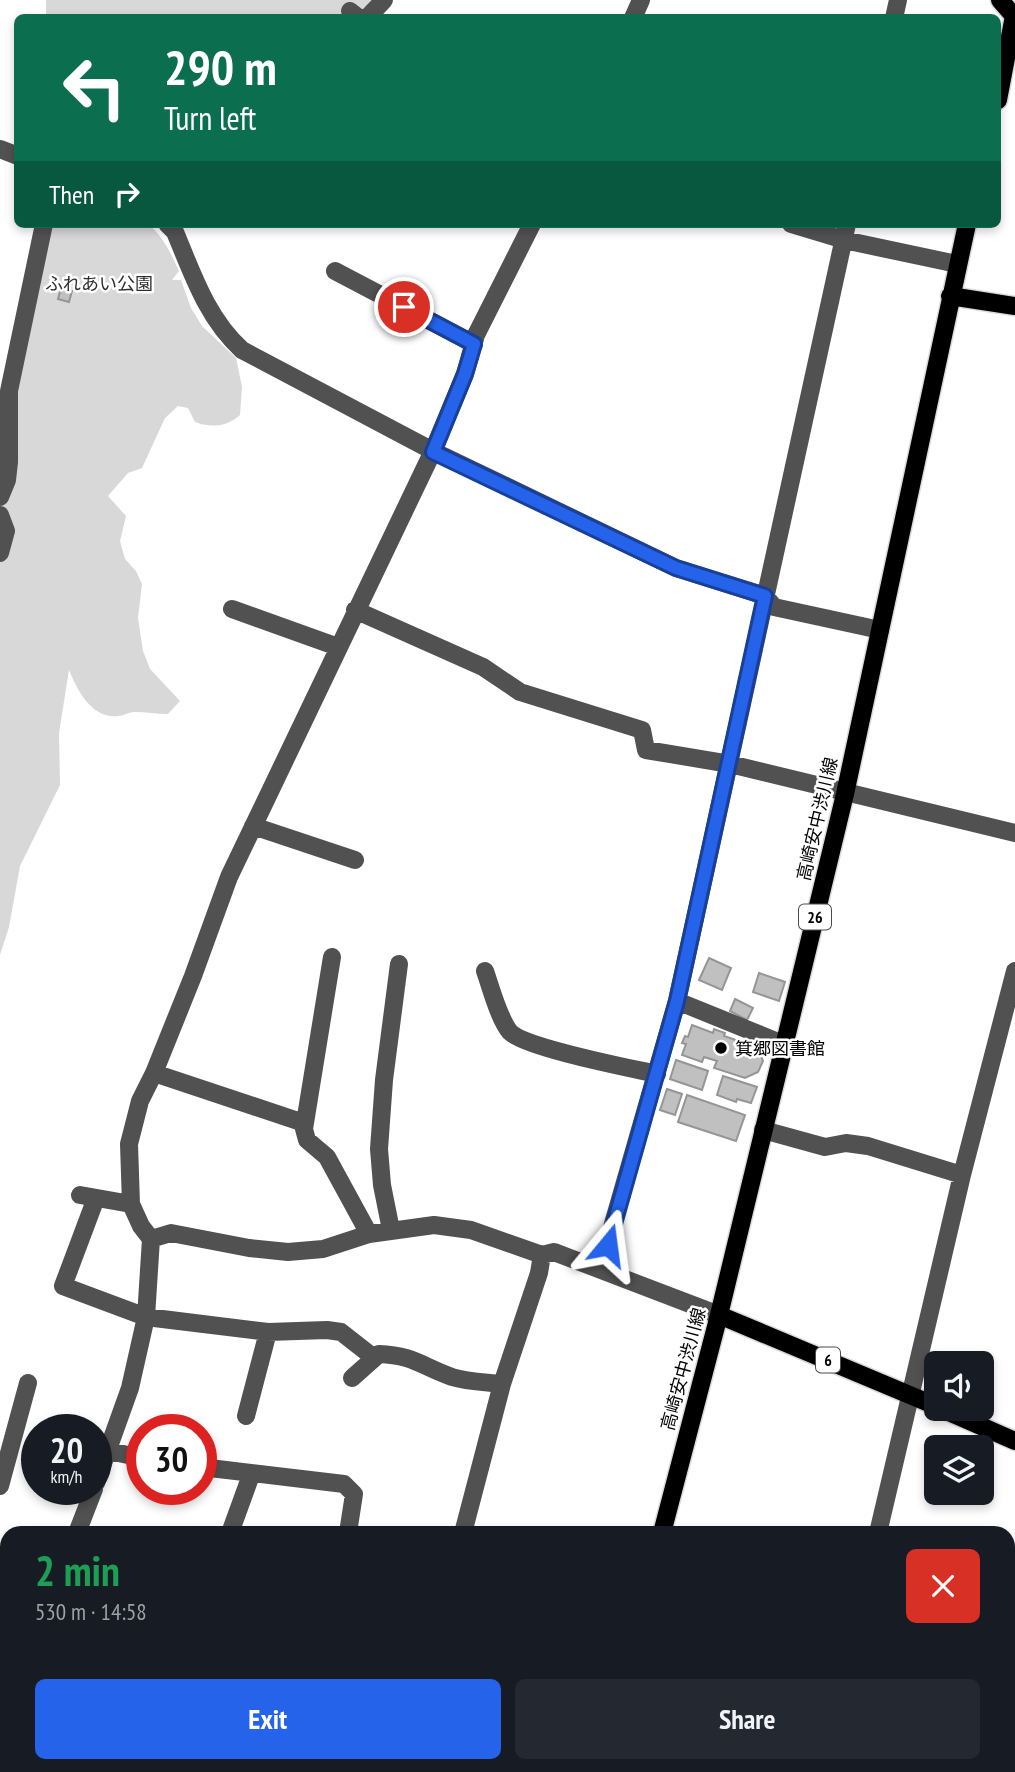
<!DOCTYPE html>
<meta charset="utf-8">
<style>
body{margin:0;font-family:"PT Sans Narrow","Noto Sans JP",sans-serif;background:#242831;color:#f1f3f6;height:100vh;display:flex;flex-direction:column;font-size:26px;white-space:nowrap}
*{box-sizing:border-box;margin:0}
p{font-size:23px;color:#9ea1a6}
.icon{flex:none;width:38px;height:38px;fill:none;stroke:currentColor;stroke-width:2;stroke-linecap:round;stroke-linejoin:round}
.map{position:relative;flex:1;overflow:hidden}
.details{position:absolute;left:0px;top:1526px;width:1015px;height:247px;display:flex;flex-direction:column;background:#171b24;border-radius:21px 21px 0 0;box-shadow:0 4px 10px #0003}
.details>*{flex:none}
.guide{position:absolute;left:14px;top:14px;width:987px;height:214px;border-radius:10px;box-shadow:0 4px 10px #0003;background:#0b6e4f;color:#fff;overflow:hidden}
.fabs{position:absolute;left:924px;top:1351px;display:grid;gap:14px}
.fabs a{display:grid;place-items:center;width:70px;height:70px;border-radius:10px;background:#171b24;box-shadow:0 4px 10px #0003;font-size:35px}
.speed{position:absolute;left:21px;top:1414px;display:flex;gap:14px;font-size:35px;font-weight:700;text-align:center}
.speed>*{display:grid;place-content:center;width:91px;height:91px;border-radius:50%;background:#171b24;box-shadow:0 4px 10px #0003;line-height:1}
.speed small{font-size:18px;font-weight:400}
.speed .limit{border:10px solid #d22;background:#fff;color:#111}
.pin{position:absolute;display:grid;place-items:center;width:60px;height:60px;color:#fff;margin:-30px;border:4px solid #fff;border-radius:50%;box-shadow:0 2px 7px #0007}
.me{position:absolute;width:77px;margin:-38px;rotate:16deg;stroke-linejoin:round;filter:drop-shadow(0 0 5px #0008)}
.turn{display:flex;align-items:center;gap:24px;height:147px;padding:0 35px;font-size:32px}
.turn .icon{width:91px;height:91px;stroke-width:2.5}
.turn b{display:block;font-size:49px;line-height:60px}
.then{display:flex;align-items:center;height:66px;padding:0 35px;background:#0003;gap:14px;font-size:26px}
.round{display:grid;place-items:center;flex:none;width:74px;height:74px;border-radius:10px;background:#242831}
.headline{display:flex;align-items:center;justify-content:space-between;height:119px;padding:0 35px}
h1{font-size:42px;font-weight:700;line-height:52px;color:#1e9e55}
.button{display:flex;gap:14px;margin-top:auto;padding:14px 35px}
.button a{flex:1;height:80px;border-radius:10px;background:#2563eb;color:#fff;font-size:28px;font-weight:700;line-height:80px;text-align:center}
.button a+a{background:#242831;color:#f1f3f6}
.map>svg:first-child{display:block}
.green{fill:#d8d8d8}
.building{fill:#c0c0c0;stroke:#959595;stroke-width:2}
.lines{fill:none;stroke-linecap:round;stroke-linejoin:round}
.major-casing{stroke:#dbdbdb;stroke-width:21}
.minor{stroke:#515151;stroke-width:18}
.major{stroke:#000;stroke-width:18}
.route-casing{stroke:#184099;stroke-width:18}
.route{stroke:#2563eb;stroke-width:12}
.poi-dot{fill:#000;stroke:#fff;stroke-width:2.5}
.labels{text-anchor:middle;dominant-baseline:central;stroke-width:5;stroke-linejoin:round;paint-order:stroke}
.shield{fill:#fff;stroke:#4c4c4c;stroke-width:2}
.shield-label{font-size:16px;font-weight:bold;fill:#000}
.park-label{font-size:18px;fill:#2f2f2f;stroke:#fff}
.street-label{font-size:18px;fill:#000;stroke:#fff}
.poi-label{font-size:18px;fill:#000;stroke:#fff;text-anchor:start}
</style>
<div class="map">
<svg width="1015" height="1772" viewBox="0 0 1015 1772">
<rect width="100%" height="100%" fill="#fff"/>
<path class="green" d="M 46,0 L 371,0 L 360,17 L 46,18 Z
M 52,224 L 148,224 C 164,237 171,254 179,271 L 172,280 L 181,280 L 191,308 L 202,326 L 236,358 L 242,387 L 240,415 C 227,427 211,428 195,422 L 188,408 L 178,406 L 165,418 L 142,468 L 128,473 L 108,496 L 126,516 L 120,541 L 125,559 L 136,571 L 142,584 L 138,618 L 143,651 L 150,669 L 180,701 L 168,714 C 157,714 146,712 134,712 C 128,712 124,716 118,716 C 91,719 77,689 69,670 L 59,733 L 60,785 L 20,866 L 9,927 L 0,955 L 0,506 L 7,497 L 14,398 Z"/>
<path class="building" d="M 61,288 L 72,291 L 69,302 L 58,299 Z
M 709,958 L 731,968 L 722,990 L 699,980 Z
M 759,973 L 785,982 L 779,1001 L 753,992 Z
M 735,999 L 753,1008 L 747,1020 L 730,1011 Z
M 692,1025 L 713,1033 L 714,1029 L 725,1033 L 724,1036 L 753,1046 L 759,1051 L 763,1061 L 758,1072 L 745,1078 L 714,1068 L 717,1061 L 704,1057 L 702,1062 L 682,1055 L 686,1044 L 682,1043 L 685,1036 L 688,1037 Z
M 676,1060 L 708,1071 L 702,1090 L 670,1079 Z
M 723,1076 L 757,1087 L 751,1103 L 737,1099 L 736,1102 L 717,1095 Z
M 667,1089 L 682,1094 L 675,1115 L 660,1110 Z
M 687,1095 L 745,1115 L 736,1141 L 678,1122 Z"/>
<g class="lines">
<g class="major-casing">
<path id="major" d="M 998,100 L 1014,16 L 1000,0
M 950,296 L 1015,306
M 719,1315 L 936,1406
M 942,1409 L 1015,1441
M 662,1533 L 719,1315 L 845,794 L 967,224
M 604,1772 L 605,1766"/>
</g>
<path class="minor" d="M 350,11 L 359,18
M 367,18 L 384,0
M 633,18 L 641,0
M 894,18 L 898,0
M 0,149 L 18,156
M 167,224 L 175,232 C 193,275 207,318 242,350 L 433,451 L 676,568 L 765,596 L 774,607 L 880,630
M 791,224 L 844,240 L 957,264
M 335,271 L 474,344
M 0,497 L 7,480 L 9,462 L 9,391 L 44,224
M 0,515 L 6,531 L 0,553
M 232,609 L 338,647
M 355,610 L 483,667 L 520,692 L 642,730 L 646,750 L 730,764 L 1015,833
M 253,826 L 355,860
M 332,957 L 304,1129 L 307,1140 L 327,1157 L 369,1234
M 485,971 C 491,988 499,1019 510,1032 C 526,1048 630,1068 657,1074
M 677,1001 L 783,1044
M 154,1073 L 304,1123
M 763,1130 L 825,1147 L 846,1143 L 868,1146 L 962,1175
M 80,1195 L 131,1204
M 96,1198 L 63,1286 L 146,1317 L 268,1332 L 327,1330 L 341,1332 L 373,1357
M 391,1230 L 382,1185 L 379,1149 L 384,1080 L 399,964
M 151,1239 L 171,1233 L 249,1248 L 288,1252 L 323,1249 L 369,1234 L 434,1225 L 471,1230 L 542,1255
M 600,1269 L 677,1001 L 847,224
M 352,1378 L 379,1354 C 413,1355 423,1367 452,1377 C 468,1382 485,1382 502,1384
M 246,1416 L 268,1332
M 109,1451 L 142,1458
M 201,1467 L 344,1484 L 354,1494 L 348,1533
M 96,1483 L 130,1388 L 146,1317 L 151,1239 L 141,1226 L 131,1204 L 129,1144 L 140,1101 L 154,1073 L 193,976 L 229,877 L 433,451 L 465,374 L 476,335 L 532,224
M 0,1486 L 28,1383
M 77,1533 L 94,1489
M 230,1533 L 251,1475
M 463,1533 L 502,1384 L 539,1273 L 542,1255 L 554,1252 L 719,1315
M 878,1533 L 962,1175 L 1015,971
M 0,1569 L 7,1573
M 1008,1681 L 1015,1654
M 0,1722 L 7,1705
M 545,1766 L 560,1772
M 397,1772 L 398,1766
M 819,1772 L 820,1766
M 985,1772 L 987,1766"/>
<use href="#major" class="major"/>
</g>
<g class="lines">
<g class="route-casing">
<path id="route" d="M 404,307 L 474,344 L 465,374 L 433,452 L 676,568 L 765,596 L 677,1001 L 608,1245"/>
</g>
<use href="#route" class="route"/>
</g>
<circle class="poi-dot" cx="721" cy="1048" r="7"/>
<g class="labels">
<g class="shield">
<rect x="799" y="904.5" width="32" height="25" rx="5"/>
<rect x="816" y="1347.5" width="24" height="25" rx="5"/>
</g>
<g class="shield-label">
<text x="815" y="917">26</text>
<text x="828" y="1360">6</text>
</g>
<g class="park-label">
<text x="99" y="283">ふれあい公園</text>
</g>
<g class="street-label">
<text transform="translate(817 819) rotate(-77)">高崎安中渋川線</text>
<text transform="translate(683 1369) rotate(-75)">高崎安中渋川線</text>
</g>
<g class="poi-label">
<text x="735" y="1048">箕郷図書館</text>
</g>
</g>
</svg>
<div class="fabs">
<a><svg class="icon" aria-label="sound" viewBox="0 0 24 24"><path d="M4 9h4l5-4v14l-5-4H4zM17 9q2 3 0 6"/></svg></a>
<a><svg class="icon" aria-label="layers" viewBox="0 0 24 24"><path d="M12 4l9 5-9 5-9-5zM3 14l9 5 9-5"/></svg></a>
</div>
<div class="speed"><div>20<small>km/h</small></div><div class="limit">30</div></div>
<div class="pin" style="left:404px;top:307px;background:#d93025"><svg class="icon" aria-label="arrive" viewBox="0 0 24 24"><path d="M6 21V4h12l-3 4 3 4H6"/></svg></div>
<svg class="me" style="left:608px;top:1245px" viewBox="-20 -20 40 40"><path d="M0-17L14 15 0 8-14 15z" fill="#2563eb" stroke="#fff" stroke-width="4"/></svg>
<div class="guide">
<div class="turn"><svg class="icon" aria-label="left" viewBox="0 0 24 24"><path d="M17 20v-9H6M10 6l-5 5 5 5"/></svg><div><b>290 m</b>Turn left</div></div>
<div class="then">Then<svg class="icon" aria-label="right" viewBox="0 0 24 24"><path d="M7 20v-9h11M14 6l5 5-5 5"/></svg></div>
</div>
<section class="details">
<div class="headline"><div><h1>2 min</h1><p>530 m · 14:58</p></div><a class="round" style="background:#d93025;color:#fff"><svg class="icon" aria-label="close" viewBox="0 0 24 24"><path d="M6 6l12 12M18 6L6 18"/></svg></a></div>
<div class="button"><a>Exit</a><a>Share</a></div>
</section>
</div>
